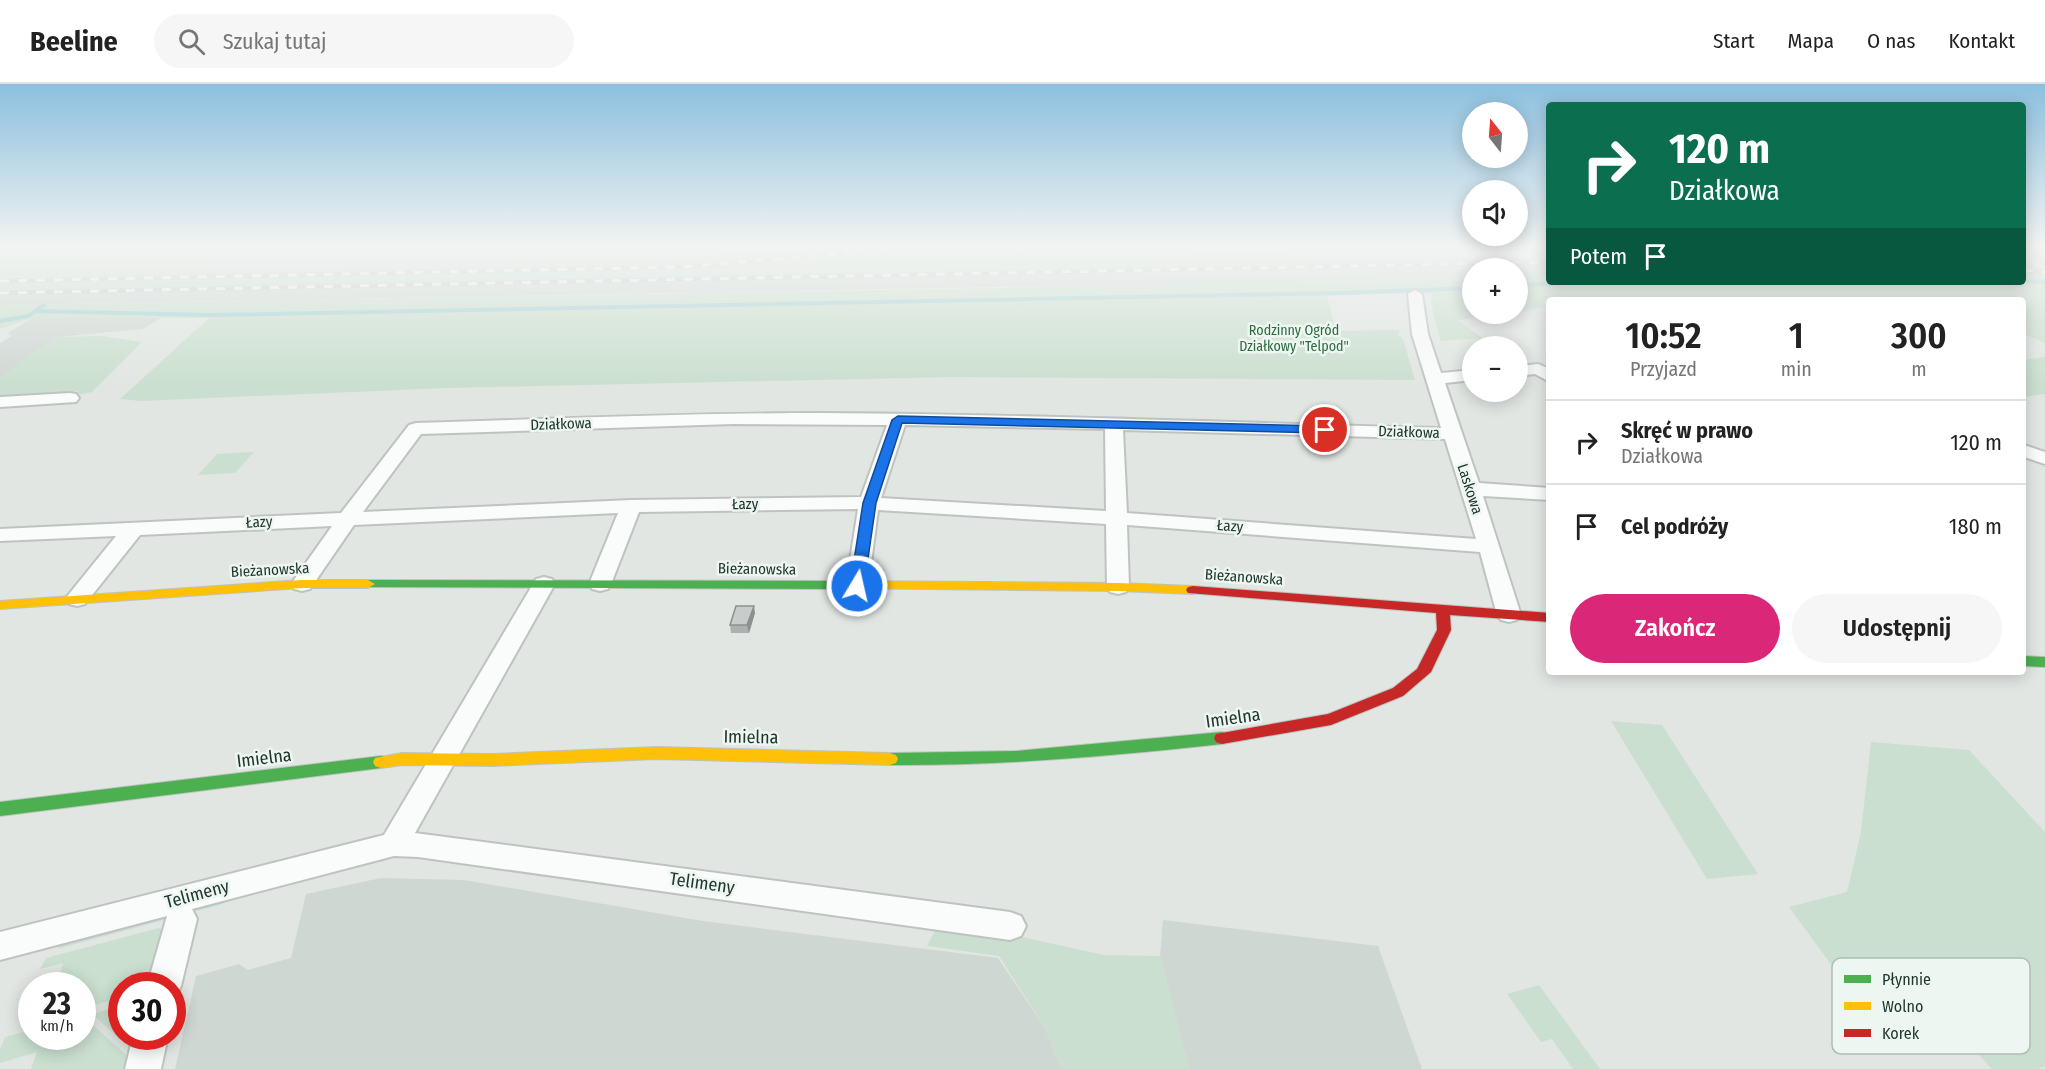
<!DOCTYPE html>
<html lang="pl">
<meta charset="utf-8">
<style>
body{margin:0;font-family:"Fira Sans Condensed",sans-serif;background:#f6f6f6;color:#222;height:100vh;display:flex;flex-direction:column;font-size:22px;white-space:nowrap}
*{box-sizing:border-box;margin:0}
p{font-size:20px;color:#767676}
.icon{flex:none;width:33px;height:33px;fill:none;stroke:currentColor;stroke-width:2;stroke-linecap:round;stroke-linejoin:round}
.map{position:relative;flex:1;overflow:hidden}
.details{position:absolute;left:1546px;top:213px;width:480px;height:378px;display:flex;flex-direction:column;background:#fff;border-radius:6px;box-shadow:0 3px 15px #0003}
.details>*{flex:none}
.banner{position:absolute;left:1546px;top:18px;width:480px;height:183px;border-radius:6px;box-shadow:0 3px 15px #0003;background:#0b6e4f;color:#fff;overflow:hidden}
.needle{width:39px;rotate:343deg}
.buttons{position:absolute;left:1462px;top:18px;display:grid;gap:12px}
.buttons a{display:grid;place-items:center;width:66px;height:66px;border-radius:50%;background:#fff;box-shadow:0 3px 15px #0003;font-size:30px}
.speed{position:absolute;left:18px;top:888px;display:flex;gap:12px;font-size:30px;font-weight:700;text-align:center}
.speed>*{display:grid;place-content:center;width:78px;height:78px;border-radius:50%;background:#fff;box-shadow:0 3px 15px #0003;line-height:1}
.speed small{font-size:15px;font-weight:400}
.speed .limit{border:9px solid #d22;background:#fff;color:#111}
.pin{position:absolute;display:grid;place-items:center;width:51px;height:51px;color:#fff;margin:-26px;border:3px solid #fff;border-radius:50%;box-shadow:0 2px 6px #0007}
.me{position:absolute;width:66px;margin:-33px;rotate:9deg;stroke-linejoin:round;filter:drop-shadow(0 0 4px #0008)}
.turn{display:flex;align-items:center;gap:21px;height:126px;padding:0 24px;font-size:27px}
.turn .icon{width:78px;height:78px;stroke-width:2.5}
.turn b{display:block;font-size:42px;line-height:51px}
.then{display:flex;align-items:center;height:57px;padding:0 24px;background:#0003;gap:12px;font-size:22px}
.eta{display:flex;justify-content:space-evenly;align-items:center;height:102px;text-align:center}
.eta b{font-size:36px;font-weight:600;line-height:42px}
.button{display:flex;gap:12px;margin-top:auto;padding:12px 24px}
.button a{flex:1;height:69px;border-radius:36px;background:#db2777;color:#fff;font-size:24px;font-weight:600;line-height:69px;text-align:center}
.button a+a{background:#f6f6f6;color:#222}
ul{padding:0;list-style:none}
li{display:flex;align-items:center;gap:18px;height:84px;padding:0 24px;border-top:2px solid #e0e0e0}
li div{flex:1}
li b{display:block;font-size:22px}
li em{font-style:normal}
header{display:flex;align-items:center;gap:36px;box-sizing:border-box;height:84px;padding:0 30px;background:#fff;border-bottom:2px solid #e0e0e0}
header strong{font-size:28px}
nav{display:flex;gap:33px;margin-inline-start:auto;font-size:21px}
.search{width:420px;height:54px;background:#f6f6f6;display:flex;align-items:center;gap:15px;box-sizing:border-box;padding:0 21px;border-radius:33px;color:#767676;font-size:22px}
.map>svg:first-child{display:block}
.built{fill:#cfd7d3}
.green{fill:#cadfcf}
.lines{fill:none;stroke-linecap:round;stroke-linejoin:round}
.stream{stroke:#a3d0d2;stroke-width:4}
.street-casing{stroke:#bec3c0;stroke-width:4}
.fast-casing{stroke:#bdc4c0;stroke-width:2}
.slow-casing{stroke:#bdc4c0;stroke-width:2}
.jam-casing{stroke:#bdc4c0;stroke-width:2}
.street{fill:#fafbfb;fill-rule:evenodd}
.fast{fill:#4caf50;fill-rule:evenodd}
.slow{fill:#ffc107;fill-rule:evenodd}
.jam{fill:#c62828;fill-rule:evenodd}
.rail-casing{stroke:#c5c9c8;stroke-width:4.5}
.rail{stroke:#eef6f1;stroke-width:3;stroke-dasharray:9;stroke-linecap:butt}
.wall{fill:#acb0af}
.shaded-wall{fill:#8c908e}
.building{fill:#c8cdcb;stroke:#8c908e;stroke-width:1.5}
.route{fill:#1a73e8;stroke:#114b97;stroke-width:1.5}
.labels{text-anchor:middle;dominant-baseline:central;stroke-width:5;stroke-linejoin:round;paint-order:stroke}
.far-park-label{font-size:14px;fill:#2e6b41;stroke:#eef6f1}
.street-label{font-size:15px;fill:#21372f;stroke:#eef6f1}
.near-street-label{font-size:18px;fill:#21372f;stroke:#eef6f1}
.key{fill:#eef6f1;stroke:#b0bdb7;stroke-width:1.5}
.key-label{font-size:16px;fill:#21372f}
</style>
<header>
<strong>Beeline</strong>
<div class="search"><svg class="icon" aria-label="search" viewBox="0 0 24 24"><circle cx="10" cy="10" r="6"/><path d="M15 15l6 6"/></svg>Szukaj tutaj</div>
<nav><a>Start</a><a>Mapa</a><a>O nas</a><a>Kontakt</a></nav>
</header>
<div class="map">
<svg width="2045" height="985" viewBox="0 0 2045 985">
<rect width="100%" height="100%" fill="#e1e6e3"/>
<path class="built" d="M 1549,164 L 1550,191 L 1518,191 L 1518,184 L 1473,184 L 1473,192 L 1272,198 L 0,221 L 0,165 Z
M 2024,164 L 2045,164 L 2045,201 L 2024,198 Z
M 32,234 L 161,234 L 143,245 L 56,253 L 0,294 L 0,259 L 12,252 L 8,249 Z
M 381,794 L 464,796 L 703,837 L 998,874 L 1045,944 L 1061,985 L 175,985 L 196,892 L 239,880 L 248,886 L 291,874 L 306,810 Z
M 1163,836 L 1378,862 L 1422,985 L 1189,985 L 1160,872 Z"/>
<path class="green" d="M 802,164 L 716,172 L 0,185 L 0,164 Z
M 940,164 L 1116,164 L 1327,181 L 0,207 L 0,200 L 688,185 L 777,180 Z
M 1167,164 L 1549,164 L 1550,173 L 1340,175 Z
M 372,188 L 371,188 L 0,196 L 0,192 Z
M 1518,191 L 1549,191 L 1550,198 L 2024,198 L 2024,192 L 2045,194 L 2045,259 L 2024,250 L 2024,216 L 1634,216 L 1627,213 L 1603,216 L 1550,216 L 1549,223 L 1518,227 Z
M 1473,192 L 1473,230 L 1502,230 L 1458,236 L 1482,254 L 1441,257 L 1433,230 L 1431,210 L 1405,209 L 1327,212 L 1336,247 L 1400,246 L 1398,250 L 1403,255 L 1415,296 L 953,293 L 446,304 L 141,317 L 120,315 L 209,234 L 32,234 L 0,245 L 0,221 L 1003,204 Z
M 101,252 L 142,258 L 92,308 L 74,312 L 78,307 L 0,311 L 0,294 L 56,253 Z
M 2045,273 L 2045,310 L 2024,313 L 2024,276 Z
M 254,368 L 235,389 L 198,391 L 217,370 Z
M 1611,637 L 1662,641 L 1758,790 L 1707,795 Z
M 1871,658 L 1969,666 L 2045,748 L 2045,982 L 2038,985 L 1992,985 L 1944,933 L 1868,931 L 1789,823 L 1847,808 L 1861,748 Z
M 225,812 L 223,820 L 57,865 L 72,851 Z
M 938,841 L 1008,850 L 1104,871 L 1160,872 L 1189,985 L 1061,985 L 1045,944 L 999,872 L 927,862 Z
M 159,844 L 167,847 L 154,901 L 122,902 L 121,914 L 83,924 L 82,902 L 56,901 L 63,879 L 40,885 L 46,874 Z
M 1539,901 L 1600,985 L 1573,985 L 1552,955 L 1541,958 L 1507,910 Z
M 121,922 L 122,952 L 139,953 L 135,968 L 92,930 Z
M 83,932 L 133,977 L 131,985 L 31,985 L 37,968 L 0,979 L 0,966 L 5,953 L 31,946 L 32,952 L 82,952 Z"/>
<g class="lines">
<path class="stream" d="M 2024,197 L 2045,198
M 1518,201 L 1588,198
M 36,227 L 212,231 L 1339,209 L 1473,204
M 0,237 L 28,232 L 44,221"/>
<g class="street-casing">
<path id="street" d="M 1415,206 L 1422,210 L 1428,250 L 1441,289 L 1473,286 L 1473,296 L 1445,299 L 1479,399 L 1550,404 L 1550,416 L 1483,412 L 1521,531 L 1517,536 L 1509,538 L 1501,536 L 1497,531 L 1480,468 L 1127,441 L 1129,503 L 1126,508 L 1118,510 L 1110,508 L 1107,503 L 1106,440 L 878,426 L 868,502 L 865,507 L 857,509 L 849,507 L 846,502 L 858,425 L 639,428 L 611,500 L 608,505 L 600,507 L 592,505 L 589,500 L 618,429 L 354,441 L 310,505 L 302,507 L 294,505 L 291,500 L 332,442 L 140,451 L 85,520 L 77,522 L 69,520 L 65,515 L 116,452 L 0,457 L 0,445 L 341,429 L 409,341 L 416,339 C 552,335 687,329 823,329 C 1030,330 1235,339 1441,344 L 1412,250 L 1408,210 ZM 733,340 L 887,341 L 861,413 L 631,416 L 363,428 L 421,350 ZM 905,341 L 1105,345 L 1106,427 L 881,414 ZM 1123,346 L 1445,355 L 1476,455 L 1127,429 Z
M 1538,280 L 1550,285 L 1550,298 L 1535,290 L 1518,292 L 1518,282 Z
M 70,309 L 76,310 L 79,314 L 76,318 L 0,323 L 0,313 Z
M 2024,361 L 2045,368 L 2045,380 L 2024,373 Z
M 544,493 L 552,495 L 555,500 L 415,749 L 1010,828 L 1021,832 L 1026,842 L 1021,852 L 1010,856 L 418,773 L 394,772 L 192,825 L 197,835 L 181,902 L 176,913 L 172,914 L 172,902 L 147,902 L 167,832 L 0,876 L 0,848 L 384,751 L 533,500 L 536,495 Z
M 133,952 L 168,952 L 161,985 L 125,985 Z"/>
</g>
<g class="fast-casing">
<path id="fast" d="M 368,496 L 837,497 L 844,501 L 837,505 L 363,503 L 361,500 Z
M 2024,572 L 2045,573 L 2045,583 L 2024,582 Z
M 1222,648 L 1228,650 L 1230,654 L 1228,658 L 1222,660 C 1111,672 1001,682 890,681 L 884,679 L 882,675 L 884,671 L 890,669 L 1015,667 Z
M 381,672 L 387,674 L 389,678 L 387,682 L 381,684 L 0,732 L 0,718 Z"/>
</g>
<g class="slow-casing">
<path id="slow" d="M 302,496 L 368,496 L 375,500 L 368,504 L 302,504 L 0,525 L 0,517 Z
M 837,497 L 1118,499 L 1193,502 L 1200,506 L 1193,510 L 1118,507 L 832,504 L 830,501 L 832,498 Z
M 657,663 L 890,669 L 896,671 L 898,675 L 896,679 L 890,681 L 657,675 L 492,682 L 402,681 L 381,684 L 375,682 L 373,678 L 375,674 L 402,669 L 492,670 Z"/>
</g>
<g class="jam-casing">
<path id="jam" d="M 1193,502 L 1550,529 L 1550,538 L 1450,531 L 1451,546 L 1431,588 L 1403,612 L 1331,641 L 1222,660 L 1216,658 L 1214,654 L 1216,650 L 1328,630 L 1393,604 L 1417,585 L 1437,546 L 1436,529 L 1188,509 L 1186,506 L 1188,503 Z"/>
</g>
<use href="#street" class="street"/>
<use href="#fast" class="fast"/>
<use href="#slow" class="slow"/>
<use href="#jam" class="jam"/>
<g class="rail-casing">
<path id="rail" d="M 2024,172 L 2045,172
M 2024,186 L 2045,188
M 0,197 L 682,183 L 910,164
M 0,209 L 1550,178"/>
</g>
<use href="#rail" class="rail"/>
</g>
<path class="wall" d="M 755,529 L 749,549 L 731,549 L 730,541 Z"/>
<path class="shaded-wall" d="M 754,522 L 755,529 L 749,549 L 747,541 Z"/>
<path class="building" d="M 736,522 L 754,522 L 747,541 L 730,541 Z"/>
<linearGradient id="sky" x2="0" y2="1"><stop stop-color="#8cbfdf"/><stop offset="0.54" stop-color="#f2f4f2"/><stop offset="1" stop-color="#f2f4f2" stop-opacity="0"/></linearGradient>
<rect width="2045" height="302" fill="url(#sky)"/>
<path class="route" d="M 898,332 L 1325,342 L 1330,346 L 1325,349 L 902,339 L 876,419 L 864,502 L 857,506 L 850,502 L 863,419 L 892,336 Z"/>
<g class="labels">
<g class="far-park-label">
<text x="1294" y="246">Rodzinny Ogród<tspan x="1294" dy="16">Działkowy "Telpod"</tspan></text>
</g>
<g class="street-label">
<text transform="translate(561 340) rotate(-2)">Działkowa</text>
<text transform="translate(1409 348) rotate(2)">Działkowa</text>
<text transform="translate(1470 405) rotate(72)">Laskowa</text>
<text transform="translate(745 420) rotate(-1)">Łazy</text>
<text transform="translate(259 438) rotate(-3)">Łazy</text>
<text transform="translate(1230 442) rotate(4)">Łazy</text>
<text transform="translate(757 485) rotate(1)">Bieżanowska</text>
<text transform="translate(270 486) rotate(-3)">Bieżanowska</text>
<text transform="translate(1244 493) rotate(4)">Bieżanowska</text>
</g>
<g class="near-street-label">
<text transform="translate(1233 634) rotate(-8)">Imielna</text>
<text transform="translate(751 653) rotate(1)">Imielna</text>
<text transform="translate(264 674) rotate(-7)">Imielna</text>
<text transform="translate(702 799) rotate(8)">Telimeny</text>
<text transform="translate(197 810) rotate(-15)">Telimeny</text>
</g>
</g>
<rect x="1832" y="874" width="198" height="96" rx="9" class="key"/>
<rect x="1844" y="891" width="27" height="8" fill="#4caf50"/>
<rect x="1844" y="918" width="27" height="8" fill="#ffc107"/>
<rect x="1844" y="945" width="27" height="8" fill="#c62828"/>
<g class="key-label">
<text x="1882" y="901">Płynnie</text>
<text x="1882" y="928">Wolno</text>
<text x="1882" y="955">Korek</text>
</g>
</svg>
<div class="buttons">
<a><svg class="needle" viewBox="-14 -14 28 28"><path d="M0-13l5 13h-10z" fill="#e53935"/><path d="M0 13l5-13h-10z" fill="#767676"/></svg></a>
<a><svg class="icon" aria-label="sound" viewBox="0 0 24 24"><path d="M4 9h4l5-4v14l-5-4H4zM17 9q2 3 0 6"/></svg></a>
<a>+</a>
<a>−</a>
</div>
<div class="speed"><div>23<small>km/h</small></div><div class="limit">30</div></div>
<div class="pin" style="left:1325px;top:346px;background:#d93025"><svg class="icon" aria-label="arrive" viewBox="0 0 24 24"><path d="M6 21V4h12l-3 4 3 4H6"/></svg></div>
<svg class="me" style="left:857px;top:502px" viewBox="-20 -20 40 40"><circle r="17" fill="#1a73e8" stroke="#fff" stroke-width="3"/><path d="M0-11L8 9 0 5-8 9z" fill="#fff"/></svg>
<div class="banner">
<div class="turn"><svg class="icon" aria-label="right" viewBox="0 0 24 24"><path d="M7 20v-9h11M14 6l5 5-5 5"/></svg><div><b>120 m</b>Działkowa</div></div>
<div class="then">Potem<svg class="icon" aria-label="arrive" viewBox="0 0 24 24"><path d="M6 21V4h12l-3 4 3 4H6"/></svg></div>
</div>
<section class="details">
<div class="eta">
<div><b>10:52</b><p>Przyjazd</p></div>
<div><b>1</b><p>min</p></div>
<div><b>300</b><p>m</p></div>
</div>
<ul>
<li><svg class="icon" aria-label="right" viewBox="0 0 24 24"><path d="M7 20v-9h11M14 6l5 5-5 5"/></svg><div><b>Skręć w prawo</b><p>Działkowa</p></div><em>120 m</em></li>
<li><svg class="icon" aria-label="arrive" viewBox="0 0 24 24"><path d="M6 21V4h12l-3 4 3 4H6"/></svg><div><b>Cel podróży</b></div><em>180 m</em></li>
</ul>
<div class="button"><a>Zakończ</a><a>Udostępnij</a></div>
</section>
</div>
